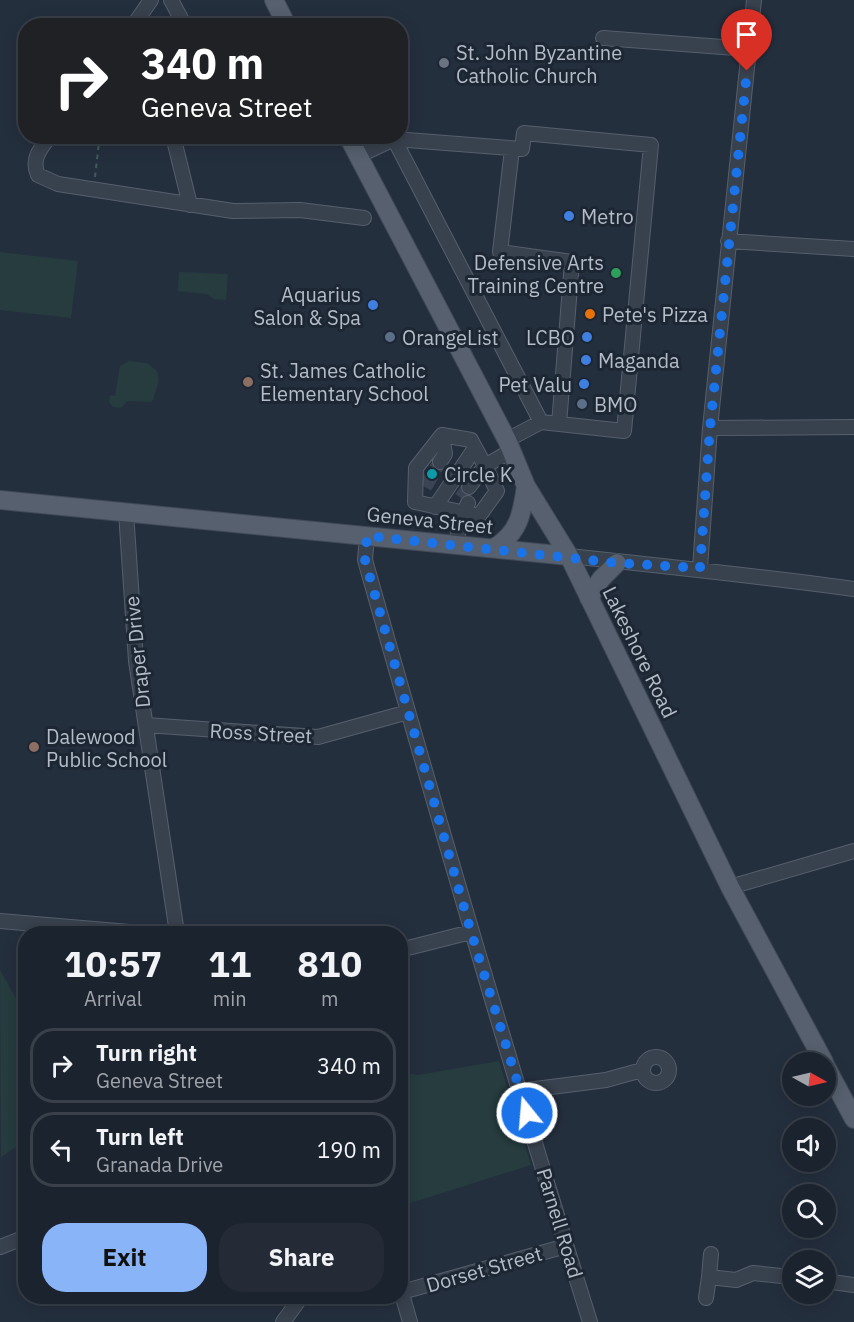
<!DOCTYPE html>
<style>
body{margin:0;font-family:"IBM Plex Sans",sans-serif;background:#242b36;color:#f1f3f6;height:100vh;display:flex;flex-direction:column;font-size:22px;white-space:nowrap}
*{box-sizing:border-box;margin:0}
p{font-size:20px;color:#a0a4aa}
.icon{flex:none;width:33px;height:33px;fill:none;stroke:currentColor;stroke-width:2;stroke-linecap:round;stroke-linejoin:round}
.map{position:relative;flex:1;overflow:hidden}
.side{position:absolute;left:18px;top:926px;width:390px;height:378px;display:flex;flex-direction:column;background:#1b232e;border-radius:24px;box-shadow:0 3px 15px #0003,0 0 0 2px #39404a}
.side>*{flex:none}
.hud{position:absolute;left:18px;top:18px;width:390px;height:126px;border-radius:24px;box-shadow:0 3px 15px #0003,0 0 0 2px #39404a;background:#202124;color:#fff;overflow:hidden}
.needle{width:39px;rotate:98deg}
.controls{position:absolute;left:782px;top:1052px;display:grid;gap:12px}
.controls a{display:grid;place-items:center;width:54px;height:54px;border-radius:50%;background:#1b232e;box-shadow:0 3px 15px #0003,0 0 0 2px #39404a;font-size:30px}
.pin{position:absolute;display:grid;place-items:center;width:51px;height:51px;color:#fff;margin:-62px -26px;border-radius:50% 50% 50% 0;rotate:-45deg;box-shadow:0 0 6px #0007}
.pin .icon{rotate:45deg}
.me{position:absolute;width:66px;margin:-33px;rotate:343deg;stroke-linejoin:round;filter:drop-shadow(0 0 4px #0008)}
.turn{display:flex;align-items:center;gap:21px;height:126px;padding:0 24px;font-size:27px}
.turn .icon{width:78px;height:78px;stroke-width:2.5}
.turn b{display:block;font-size:42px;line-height:51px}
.eta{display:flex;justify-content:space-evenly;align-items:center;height:102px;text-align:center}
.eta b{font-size:36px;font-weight:800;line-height:42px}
.action{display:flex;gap:12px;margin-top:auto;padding:12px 24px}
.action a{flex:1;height:69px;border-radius:24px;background:#8ab4f8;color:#111;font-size:24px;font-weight:800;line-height:69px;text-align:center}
.action a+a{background:#242b36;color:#f1f3f6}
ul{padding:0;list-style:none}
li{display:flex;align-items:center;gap:18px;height:75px;margin:0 12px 9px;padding:0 12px;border:3px solid #39404a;border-radius:24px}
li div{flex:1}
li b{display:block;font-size:22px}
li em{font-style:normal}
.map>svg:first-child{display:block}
.green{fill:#263c3f}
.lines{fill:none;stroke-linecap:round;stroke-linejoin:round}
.minor-tunnel{stroke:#3a4453;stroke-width:14;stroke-dasharray:14 7;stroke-linecap:butt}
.minor-casing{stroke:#565f6c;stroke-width:16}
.major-casing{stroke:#414a57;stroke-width:20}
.path{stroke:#44595c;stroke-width:2;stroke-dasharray:4.5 4.5;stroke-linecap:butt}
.minor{stroke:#38414e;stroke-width:14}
.major{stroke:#56606e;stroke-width:18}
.route{stroke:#1a73e8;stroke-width:10;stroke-dasharray:0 18}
.worship-dot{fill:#6b7280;stroke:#1d2633;stroke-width:2}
.shop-dot{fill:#3f7fe0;stroke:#1d2633;stroke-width:2}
.leisure-dot{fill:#2e9e5b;stroke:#1d2633;stroke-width:2}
.food-dot{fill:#e8710a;stroke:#1d2633;stroke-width:2}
.service-dot{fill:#5c6f8a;stroke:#1d2633;stroke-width:2}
.education-dot{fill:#8d6e63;stroke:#1d2633;stroke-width:2}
.culture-dot{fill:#0f9aa8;stroke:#1d2633;stroke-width:2}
.labels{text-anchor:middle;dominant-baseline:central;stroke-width:6;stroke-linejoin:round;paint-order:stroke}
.poi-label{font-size:20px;fill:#b4bcc9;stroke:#1d2633;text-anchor:start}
.street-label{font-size:20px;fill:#b4bcc9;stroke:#1d2633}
</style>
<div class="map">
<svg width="854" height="1322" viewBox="0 0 854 1322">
<rect width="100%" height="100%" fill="#242f3e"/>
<path class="green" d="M 0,252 L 78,261 L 71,318 L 0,310 Z
M 179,272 L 228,274 L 226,300 L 214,299 L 207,294 L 178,291 Z
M 129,361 L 147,363 L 157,371 L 159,381 L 152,402 L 127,401 L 121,408 L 113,407 L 109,402 L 110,395 L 115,396 L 120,366 Z
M 0,970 L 25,1014 L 25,1141 L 1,1157 Z
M 499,1061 L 531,1165 L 401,1206 L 401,1072 L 418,1075 Z"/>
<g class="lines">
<path class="minor-tunnel" d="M 425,487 L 440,462
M 461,498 L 469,487"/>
<g class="minor-casing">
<path id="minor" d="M 171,0 L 185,26
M 133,26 L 151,0
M 603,38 L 749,49
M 50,136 C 40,149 31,159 38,175 L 58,184 L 233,211 L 300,210 L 364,218
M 173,136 L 190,205
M 512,149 L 500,252 L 572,262 L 559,424
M 358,156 L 394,139
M 728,241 L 854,249
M 710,428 L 854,427
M 507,440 L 541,422 L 624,431 L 651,145 L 524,133 L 522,149 L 394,139 L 541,422
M 440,462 L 445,454 L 442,435
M 469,487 L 485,466 L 497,491 L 479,516 L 415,502 L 416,468 L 442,435 L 471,440 L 485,466 L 511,451
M 435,507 L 475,448
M 126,512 L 136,661 L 177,933
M 367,536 L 365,560 C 437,815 511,1069 590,1322
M 457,545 L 459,524 L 468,503
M 569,556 C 664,566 759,576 854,589
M 700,568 L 710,428 L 754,0
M 146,725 L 318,737 L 408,712
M 730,887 L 854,851
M 0,921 L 141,933
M 400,950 L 471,932
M643 1070a13 13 0 1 1 26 0a13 13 0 1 1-26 0Z
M 520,1091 L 606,1080 L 642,1070
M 0,1247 L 26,1237
M 711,1254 L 709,1277 L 736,1280 L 753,1273 L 792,1277
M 825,1281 L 854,1285
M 400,1287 L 410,1322
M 402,1292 L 566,1246
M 706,1298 L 709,1277
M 283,1322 L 302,1296"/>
</g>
<g class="major-casing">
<path id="major" d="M 274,0 L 287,26
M 348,136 L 507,440 L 526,486 L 569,556 L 730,887 L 824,1062
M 0,500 L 569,556
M 494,548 C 519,533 522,514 526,486
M 589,598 L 601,579 L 617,563
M 825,1065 L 854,1119"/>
</g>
<path class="path" d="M 95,177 L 99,142 L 104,136"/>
<use href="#minor" class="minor"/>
<use href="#major" class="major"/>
</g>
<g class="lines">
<path class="route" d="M 527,1113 L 471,932 L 365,560 L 367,536 L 617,563 L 700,568 L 710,428 L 747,71"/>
</g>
<circle class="worship-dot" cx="444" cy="63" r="6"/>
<g class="shop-dot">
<circle cx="569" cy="216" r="6"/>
<circle cx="373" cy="305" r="6"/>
<circle cx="587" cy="337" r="6"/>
<circle cx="586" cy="360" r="6"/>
<circle cx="584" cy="384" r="6"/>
</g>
<circle class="leisure-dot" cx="616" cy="273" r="6"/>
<circle class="food-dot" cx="590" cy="314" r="6"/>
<g class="service-dot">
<circle cx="390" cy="337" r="6"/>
<circle cx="582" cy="404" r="6"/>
</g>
<g class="education-dot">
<circle cx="248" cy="382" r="6"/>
<circle cx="34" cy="747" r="6"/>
</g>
<circle class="culture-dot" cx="432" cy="474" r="6"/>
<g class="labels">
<g class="poi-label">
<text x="456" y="52">St. John Byzantine<tspan x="456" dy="23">Catholic Church</tspan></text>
<text x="581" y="216">Metro</text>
<text x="604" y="262" text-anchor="end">Defensive Arts<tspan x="604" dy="23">Training Centre</tspan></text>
<text x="361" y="294" text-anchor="end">Aquarius<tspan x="361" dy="23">Salon &amp; Spa</tspan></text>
<text x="602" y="314">Pete's Pizza</text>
<text x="402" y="337">OrangeList</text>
<text x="575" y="337" text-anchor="end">LCBO</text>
<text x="598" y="360">Maganda</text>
<text x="260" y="370">St. James Catholic<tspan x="260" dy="23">Elementary School</tspan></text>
<text x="572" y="384" text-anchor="end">Pet Valu</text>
<text x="594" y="404">BMO</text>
<text x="444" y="474">Circle K</text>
<text x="46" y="736">Dalewood<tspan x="46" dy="23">Public School</tspan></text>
</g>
<g class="street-label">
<text transform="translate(430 520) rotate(6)">Geneva Street</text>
<text transform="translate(137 652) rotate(-96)">Draper Drive</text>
<text transform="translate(640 652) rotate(64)">Lakeshore Road</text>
<text transform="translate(261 733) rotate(3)">Ross Street</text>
<text transform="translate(560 1223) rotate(73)">Parnell Road</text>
<text transform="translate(484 1269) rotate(-16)">Dorset Street</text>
</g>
</g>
</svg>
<div class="controls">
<a><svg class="needle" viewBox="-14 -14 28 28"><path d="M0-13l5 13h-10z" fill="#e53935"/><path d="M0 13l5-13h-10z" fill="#a0a4aa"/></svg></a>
<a><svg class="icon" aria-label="sound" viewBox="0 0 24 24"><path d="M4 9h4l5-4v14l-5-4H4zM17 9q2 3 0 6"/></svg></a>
<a><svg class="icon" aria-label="search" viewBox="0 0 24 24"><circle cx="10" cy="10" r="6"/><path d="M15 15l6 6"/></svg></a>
<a><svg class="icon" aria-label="layers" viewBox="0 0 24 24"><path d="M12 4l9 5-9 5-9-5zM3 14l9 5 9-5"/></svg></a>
</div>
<div class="pin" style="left:747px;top:71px;background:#d93025"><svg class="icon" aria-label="arrive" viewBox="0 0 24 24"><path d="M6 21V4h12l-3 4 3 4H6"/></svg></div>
<svg class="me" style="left:527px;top:1113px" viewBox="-20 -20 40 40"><circle r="17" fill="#1a73e8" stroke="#fff" stroke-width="3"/><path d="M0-11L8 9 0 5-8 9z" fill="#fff"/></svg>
<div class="hud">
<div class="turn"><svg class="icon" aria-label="right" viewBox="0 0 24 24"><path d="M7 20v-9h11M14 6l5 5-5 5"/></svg><div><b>340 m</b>Geneva Street</div></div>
</div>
<section class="side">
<div class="eta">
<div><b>10:57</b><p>Arrival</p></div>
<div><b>11</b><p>min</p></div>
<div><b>810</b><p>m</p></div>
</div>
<ul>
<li><svg class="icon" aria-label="right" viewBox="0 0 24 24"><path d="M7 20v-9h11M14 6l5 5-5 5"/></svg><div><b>Turn right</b><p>Geneva Street</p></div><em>340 m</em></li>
<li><svg class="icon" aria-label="left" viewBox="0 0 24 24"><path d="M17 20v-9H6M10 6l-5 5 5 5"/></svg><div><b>Turn left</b><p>Granada Drive</p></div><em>190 m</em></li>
</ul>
<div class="action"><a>Exit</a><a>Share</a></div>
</section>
</div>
